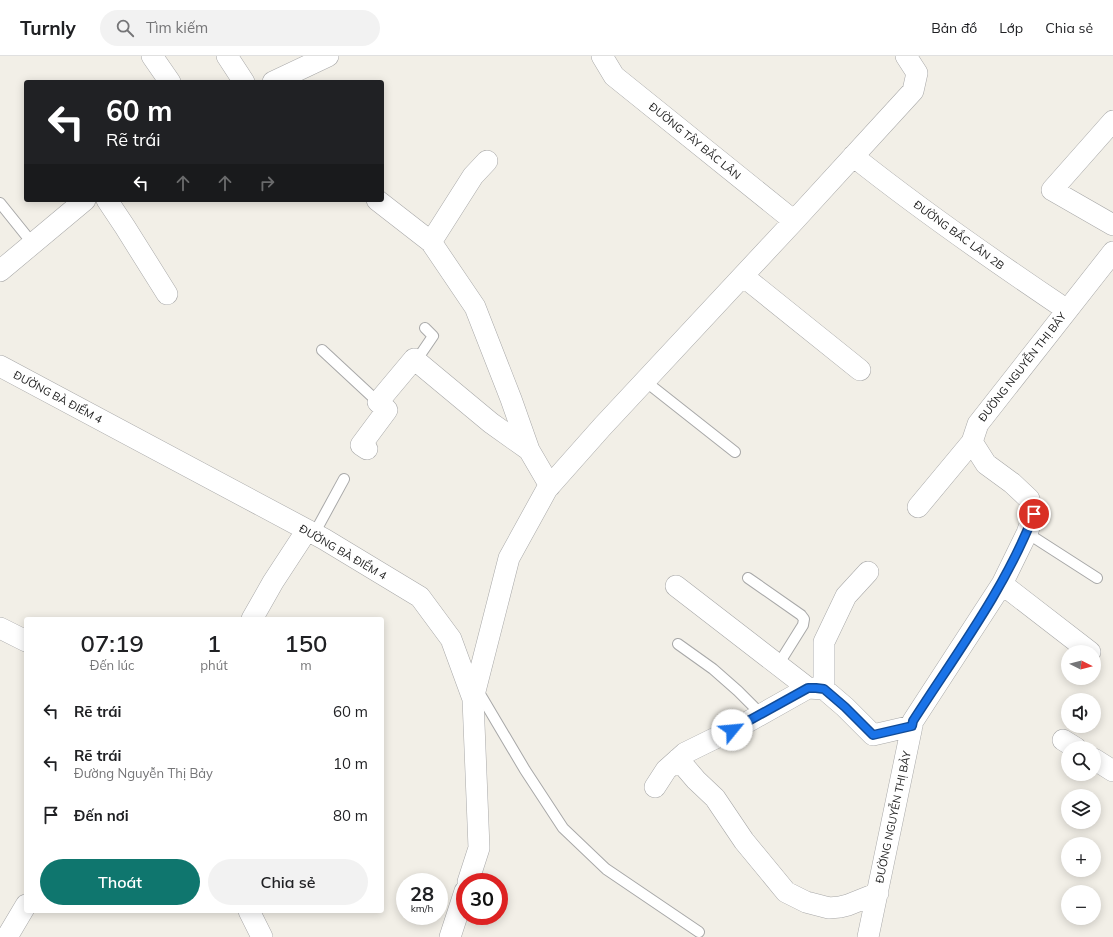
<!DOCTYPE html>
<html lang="vi">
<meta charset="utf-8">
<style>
body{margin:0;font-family:Mulish,sans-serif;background:#f2f2f2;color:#202124;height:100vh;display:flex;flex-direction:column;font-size:15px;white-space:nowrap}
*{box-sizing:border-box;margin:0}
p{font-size:13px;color:#757577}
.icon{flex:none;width:22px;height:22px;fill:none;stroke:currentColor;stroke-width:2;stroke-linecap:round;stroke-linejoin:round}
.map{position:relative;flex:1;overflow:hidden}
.drawer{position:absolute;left:24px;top:561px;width:360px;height:296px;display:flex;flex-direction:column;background:#fff;border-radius:4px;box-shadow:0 2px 10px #0003}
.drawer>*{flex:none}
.banner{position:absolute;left:24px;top:24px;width:360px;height:122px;border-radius:4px;box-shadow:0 2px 10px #0003;background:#202124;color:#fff;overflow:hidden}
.needle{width:26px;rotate:96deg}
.buttons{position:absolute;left:1061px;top:589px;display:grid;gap:8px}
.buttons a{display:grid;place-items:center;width:40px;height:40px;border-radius:50%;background:#fff;box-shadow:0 2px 10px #0003;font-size:20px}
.speed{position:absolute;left:396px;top:817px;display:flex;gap:8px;font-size:20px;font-weight:700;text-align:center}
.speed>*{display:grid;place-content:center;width:52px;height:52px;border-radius:50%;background:#fff;box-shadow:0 2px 10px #0003;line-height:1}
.speed small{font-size:10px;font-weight:400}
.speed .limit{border:6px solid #d22;background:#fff;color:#111}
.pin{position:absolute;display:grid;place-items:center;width:34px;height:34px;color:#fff;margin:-17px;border:2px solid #fff;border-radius:50%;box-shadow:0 1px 4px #0007}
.me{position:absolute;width:44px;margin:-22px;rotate:62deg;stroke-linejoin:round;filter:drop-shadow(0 0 3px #0008)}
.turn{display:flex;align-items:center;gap:14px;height:84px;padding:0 16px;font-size:18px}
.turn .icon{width:52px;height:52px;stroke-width:2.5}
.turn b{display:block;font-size:28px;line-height:34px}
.lanes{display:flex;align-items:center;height:38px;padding:0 16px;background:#0003;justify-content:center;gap:20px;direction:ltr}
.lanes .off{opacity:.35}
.eta{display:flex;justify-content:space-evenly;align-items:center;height:68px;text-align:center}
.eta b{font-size:24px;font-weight:600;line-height:28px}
.action{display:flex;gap:8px;margin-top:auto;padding:8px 16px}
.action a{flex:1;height:46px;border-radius:24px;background:#0f766e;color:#fff;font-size:16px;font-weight:600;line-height:46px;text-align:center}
.action a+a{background:#f2f2f2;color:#202124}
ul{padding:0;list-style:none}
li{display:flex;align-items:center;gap:12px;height:52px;padding:0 16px}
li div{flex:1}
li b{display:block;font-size:15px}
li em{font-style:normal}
header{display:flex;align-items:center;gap:24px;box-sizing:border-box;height:56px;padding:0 20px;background:#fff;border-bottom:1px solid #e0e0e0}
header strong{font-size:19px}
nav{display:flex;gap:22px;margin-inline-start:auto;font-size:14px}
.search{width:280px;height:36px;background:#f2f2f2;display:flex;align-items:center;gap:10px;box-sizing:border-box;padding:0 14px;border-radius:22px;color:#757577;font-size:15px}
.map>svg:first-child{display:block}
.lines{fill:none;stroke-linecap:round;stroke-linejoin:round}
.service-casing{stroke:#a8a8a8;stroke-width:12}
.minor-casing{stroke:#a8a8a8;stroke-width:22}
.service{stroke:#fff;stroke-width:10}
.minor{stroke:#fff;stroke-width:21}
.route-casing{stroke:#114b97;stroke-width:10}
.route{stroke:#1a73e8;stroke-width:7}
.labels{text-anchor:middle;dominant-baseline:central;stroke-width:3.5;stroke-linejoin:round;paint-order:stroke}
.street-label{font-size:11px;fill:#212121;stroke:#fff}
</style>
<header>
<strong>Turnly</strong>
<div class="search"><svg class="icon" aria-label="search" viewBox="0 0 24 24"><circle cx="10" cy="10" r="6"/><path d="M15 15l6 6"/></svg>Tìm kiếm</div>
<nav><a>Bản đồ</a><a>Lớp</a><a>Chia sẻ</a></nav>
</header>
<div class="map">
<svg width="1113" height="881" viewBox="0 0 1113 881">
<rect width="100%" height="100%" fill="#f2efe7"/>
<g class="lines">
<g class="service-casing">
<path id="service" d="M 0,147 L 33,188
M 322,294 L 378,346
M 416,305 L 433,280 L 425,272
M 645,325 L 735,396
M 1027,477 L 1097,522
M 314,478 L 344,423
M 748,522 L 801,559 L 804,563 L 803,569 L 778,609
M 678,588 L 713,613 L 738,635 L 761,658
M 477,633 L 525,714 L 563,772 L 606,813 L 699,876"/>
</g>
<g class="minor-casing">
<path id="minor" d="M 152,0 L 170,26
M 227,0 L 244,26
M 602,0 L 614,20 L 794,165
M 273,26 L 328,0
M 1113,65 L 1052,134 L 1113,169
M 853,100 C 922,155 994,205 1067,254
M 107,144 L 125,171 L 167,238
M 377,144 L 431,186 L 475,251 L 511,343 L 529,394 L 550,430
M 431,186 L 473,120 L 487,105
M 0,215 L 85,144
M 743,220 L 860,314
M 0,310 L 324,483 L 420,541 L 451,583 L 473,643 L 479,792 L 468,826
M 367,393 L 361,389 L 387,354 L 378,346 L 414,303 L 491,367 L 529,394
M 918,451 L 972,386
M 1002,528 L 1090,596
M 676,530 L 808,632
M 252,563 L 273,526 L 307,474
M 0,572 L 26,585
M 824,633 L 824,586 L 846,540 L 868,516
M 473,643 L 509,502 L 547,433 L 602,371 L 794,165 L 913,35 L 917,17 L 906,0
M 1063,684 L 1076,692
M 678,703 L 696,724 L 715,742 L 744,785 L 786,836 L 806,846 L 829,852 L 840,851 L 848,849 L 878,837
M 1094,703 L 1113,715
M 655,731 L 666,714 L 685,697 L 744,668 L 808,632 L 824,633 L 845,651 L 873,679 L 912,670
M 249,855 L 262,881
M 7,881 L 26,849
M 450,881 L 465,835
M 868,881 L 913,665 L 1002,528 L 1027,477 L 1034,458 L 1029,443 L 1012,427 L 986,408 L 972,386 L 978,368 L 1113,196"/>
</g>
<use href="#service" class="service"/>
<use href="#minor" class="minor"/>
</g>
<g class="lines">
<g class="route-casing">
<path id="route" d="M 732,674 L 808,632 L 816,632 L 824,633 L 845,651 L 873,679 L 912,670 L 913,665 C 956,598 1005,533 1034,458"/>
</g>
<use href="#route" class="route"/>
</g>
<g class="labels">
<g class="street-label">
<text transform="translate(695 85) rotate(39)">ĐƯỜNG TÂY BẮC LÂN</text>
<text transform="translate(959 179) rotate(36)">ĐƯỜNG BẮC LÂN 2B</text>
<text transform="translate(1022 311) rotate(-52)">ĐƯỜNG NGUYỄN THỊ BẢY</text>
<text transform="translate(58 341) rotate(28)">ĐƯỜNG BÀ ĐIỂM 4</text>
<text transform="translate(343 496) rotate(30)">ĐƯỜNG BÀ ĐIỂM 4</text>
<text transform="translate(893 761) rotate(-78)">ĐƯỜNG NGUYỄN THỊ BẢY</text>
</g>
</g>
</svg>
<div class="buttons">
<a><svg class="needle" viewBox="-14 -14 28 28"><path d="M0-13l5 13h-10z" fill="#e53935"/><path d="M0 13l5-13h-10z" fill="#757577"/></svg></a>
<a><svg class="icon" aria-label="sound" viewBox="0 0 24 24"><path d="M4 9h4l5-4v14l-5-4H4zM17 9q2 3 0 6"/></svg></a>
<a><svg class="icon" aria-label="search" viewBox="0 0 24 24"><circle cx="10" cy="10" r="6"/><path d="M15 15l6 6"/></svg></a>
<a><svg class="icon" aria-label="layers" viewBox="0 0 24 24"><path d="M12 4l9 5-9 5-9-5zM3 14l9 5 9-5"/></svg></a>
<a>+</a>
<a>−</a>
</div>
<div class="speed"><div>28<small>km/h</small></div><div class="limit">30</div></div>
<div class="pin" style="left:1034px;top:458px;background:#d93025"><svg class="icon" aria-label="arrive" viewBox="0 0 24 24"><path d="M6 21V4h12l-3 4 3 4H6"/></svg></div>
<svg class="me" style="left:732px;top:674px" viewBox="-20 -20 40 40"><circle r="19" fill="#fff"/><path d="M0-13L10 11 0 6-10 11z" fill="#1a73e8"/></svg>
<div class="banner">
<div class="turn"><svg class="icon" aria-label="left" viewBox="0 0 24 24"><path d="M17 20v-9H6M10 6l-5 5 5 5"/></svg><div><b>60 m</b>Rẽ trái</div></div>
<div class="lanes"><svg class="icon" aria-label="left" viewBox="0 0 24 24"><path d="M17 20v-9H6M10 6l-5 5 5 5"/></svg><svg class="icon off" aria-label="ahead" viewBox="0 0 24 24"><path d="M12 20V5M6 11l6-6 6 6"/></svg><svg class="icon off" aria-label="ahead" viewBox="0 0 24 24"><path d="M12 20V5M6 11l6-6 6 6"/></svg><svg class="icon off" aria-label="right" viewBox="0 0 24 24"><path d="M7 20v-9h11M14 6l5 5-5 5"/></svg></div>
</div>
<section class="drawer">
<div class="eta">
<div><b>07:19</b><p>Đến lúc</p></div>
<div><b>1</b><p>phút</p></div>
<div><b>150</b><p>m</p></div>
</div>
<ul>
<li><svg class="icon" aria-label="left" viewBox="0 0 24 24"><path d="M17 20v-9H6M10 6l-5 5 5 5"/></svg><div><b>Rẽ trái</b></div><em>60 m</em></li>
<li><svg class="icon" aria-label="left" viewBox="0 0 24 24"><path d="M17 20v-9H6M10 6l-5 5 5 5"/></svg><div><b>Rẽ trái</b><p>Đường Nguyễn Thị Bảy</p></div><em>10 m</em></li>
<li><svg class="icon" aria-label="arrive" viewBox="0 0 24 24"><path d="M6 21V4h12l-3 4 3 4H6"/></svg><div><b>Đến nơi</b></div><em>80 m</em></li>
</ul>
<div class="action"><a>Thoát</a><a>Chia sẻ</a></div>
</section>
</div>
